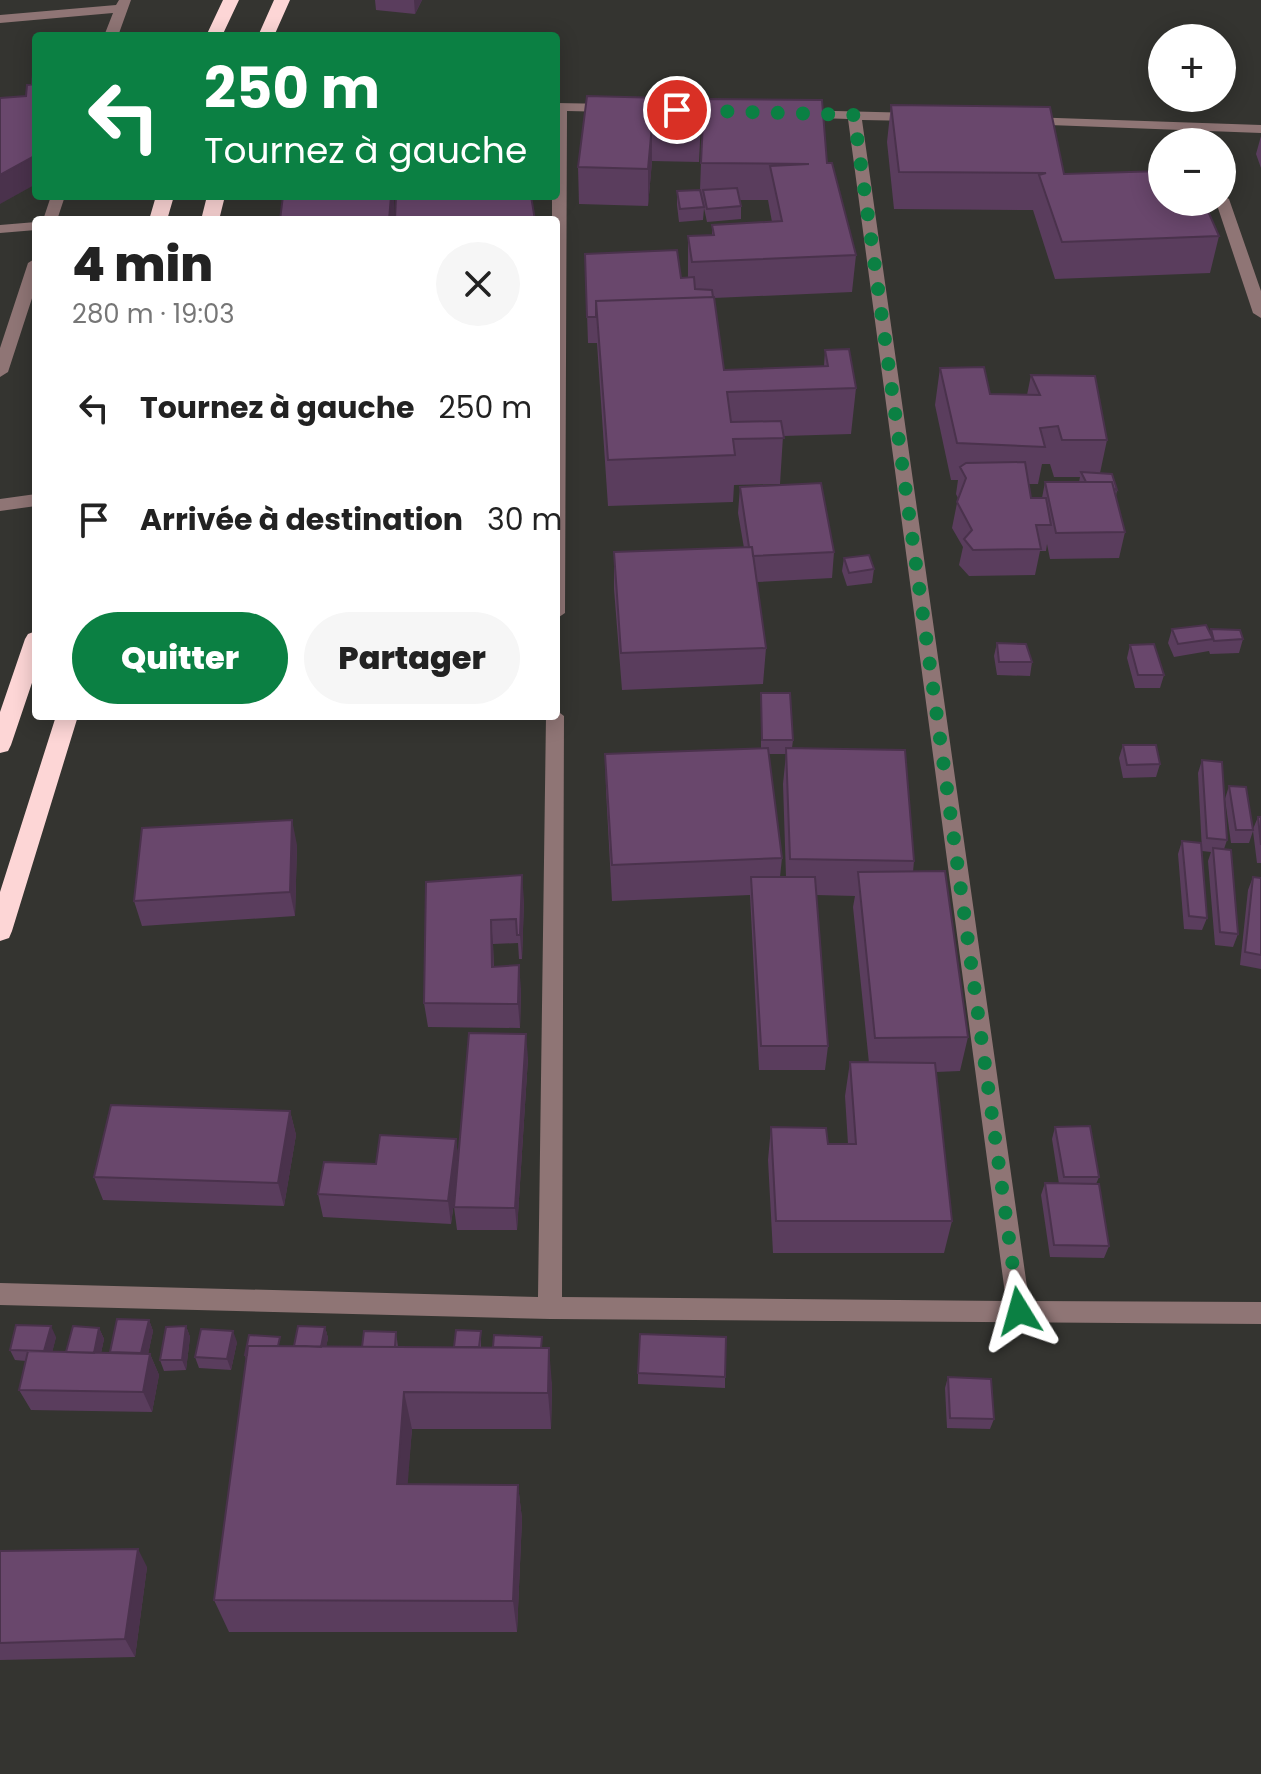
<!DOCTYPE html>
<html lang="fr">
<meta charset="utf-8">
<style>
body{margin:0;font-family:Poppins,sans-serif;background:#f6f6f6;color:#222;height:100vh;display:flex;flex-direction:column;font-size:30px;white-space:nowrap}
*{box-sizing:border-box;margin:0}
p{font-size:26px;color:#767676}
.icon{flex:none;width:44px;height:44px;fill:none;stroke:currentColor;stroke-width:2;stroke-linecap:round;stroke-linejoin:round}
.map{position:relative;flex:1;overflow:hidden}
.side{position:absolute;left:32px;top:216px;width:528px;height:504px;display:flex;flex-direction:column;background:#fff;border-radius:8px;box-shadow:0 4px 20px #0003}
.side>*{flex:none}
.banner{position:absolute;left:32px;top:32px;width:528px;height:168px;border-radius:8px;box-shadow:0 4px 20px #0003;background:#0b8043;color:#fff;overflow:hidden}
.fabs{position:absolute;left:1148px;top:24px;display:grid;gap:16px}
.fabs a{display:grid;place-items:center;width:88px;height:88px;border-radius:50%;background:#fff;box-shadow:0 4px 20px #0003;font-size:40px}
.pin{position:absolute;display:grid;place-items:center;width:68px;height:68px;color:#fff;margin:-34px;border:4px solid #fff;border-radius:50%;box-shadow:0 2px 8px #0007}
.me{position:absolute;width:88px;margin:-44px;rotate:352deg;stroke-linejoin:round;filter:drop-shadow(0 0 6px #0008)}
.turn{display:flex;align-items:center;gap:28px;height:168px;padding:0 40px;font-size:36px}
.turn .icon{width:104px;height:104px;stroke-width:2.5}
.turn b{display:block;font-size:56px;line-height:68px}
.round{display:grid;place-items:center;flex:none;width:84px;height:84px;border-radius:42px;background:#f6f6f6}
.summary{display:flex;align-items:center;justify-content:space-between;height:136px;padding:0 40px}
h1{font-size:48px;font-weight:800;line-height:60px}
.cta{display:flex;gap:16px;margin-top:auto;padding:16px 40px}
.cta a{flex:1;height:92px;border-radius:48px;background:#0b8043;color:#fff;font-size:32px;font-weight:800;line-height:92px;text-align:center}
.cta a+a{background:#f6f6f6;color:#222}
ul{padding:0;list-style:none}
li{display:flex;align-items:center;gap:24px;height:112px;padding:0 40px}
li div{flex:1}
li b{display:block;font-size:30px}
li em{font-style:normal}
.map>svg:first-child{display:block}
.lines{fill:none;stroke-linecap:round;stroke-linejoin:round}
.minor{fill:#8f7575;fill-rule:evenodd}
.highway{fill:#fdd6d6;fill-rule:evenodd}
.wall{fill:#5a3d5d;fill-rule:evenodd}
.shaded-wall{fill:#4a324c}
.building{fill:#69476c;stroke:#4a324c;stroke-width:2}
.route{stroke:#0b8043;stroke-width:14;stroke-dasharray:0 25.2}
</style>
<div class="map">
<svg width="1261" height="1774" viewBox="0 0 1261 1774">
<rect width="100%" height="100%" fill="#343430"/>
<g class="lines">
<path class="minor" d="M 119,0 L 131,0 L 118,36 L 104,36 L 113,13 L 0,23 L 0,15 L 116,5 Z
M 556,103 L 612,104 L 619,108 L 612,112 L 567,111 L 565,613 L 556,619 L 556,220 L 552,220 L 552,196 L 556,196 Z
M 796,110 L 916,113 L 923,117 L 916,121 L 862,120 L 1029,1301 L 1261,1302 L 1261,1324 L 550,1319 L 0,1305 L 0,1283 L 538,1297 L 546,716 L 556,716 L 556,710 L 564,716 L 562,1297 L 1006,1301 L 848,119 L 791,117 L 789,114 Z
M 1028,117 L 1261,125 L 1261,133 L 1023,124 L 1021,121 Z
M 1222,195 L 1229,199 L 1261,291 L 1261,318 L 1253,313 L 1216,202 L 1222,202 Z
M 51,196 L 65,196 L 57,220 L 43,220 Z
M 36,222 L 36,230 L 0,233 L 0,225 Z
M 36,258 L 36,286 L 8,372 L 0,377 L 0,348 L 28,263 Z
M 36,494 L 36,506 L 0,511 L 0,499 Z"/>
<path class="highway" d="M 223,0 L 239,0 L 222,36 L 206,36 Z
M 274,0 L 290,0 L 274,36 L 258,36 Z
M 156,196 L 174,196 L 167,220 L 149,220 Z
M 207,196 L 225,196 L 219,220 L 201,220 Z
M 36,631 L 36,671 L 11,745 L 8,751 L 0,753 L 0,712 L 25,639 L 28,634 Z
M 56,716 L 78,716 L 12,931 L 9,938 L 0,941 L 0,892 Z"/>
</g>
<path class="wall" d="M 375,0 L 422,0 L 415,14 L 376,10 Z
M 587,96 L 702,99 L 699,162 L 652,161 L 648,206 L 579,204 L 578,167 Z
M 891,105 L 1219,236 L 1210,273 L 1055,279 L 1033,210 L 894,209 L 887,142 Z
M 1261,136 L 1261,168 L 1256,154 Z
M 701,163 L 827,163 L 856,255 L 852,292 L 714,298 L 724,370 L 824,366 L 825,350 L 856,388 L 851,434 L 783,436 L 780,484 L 734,485 L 733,502 L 608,506 L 597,343 L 588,343 L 585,254 L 681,278 L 688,277 L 688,236 L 712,235 L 712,225 L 772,222 L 768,200 L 740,200 L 741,206 L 741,219 L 707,222 L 704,208 L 703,220 L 679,222 L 677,205 L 677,191 L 700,190 Z
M 940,368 L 990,394 L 1027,395 L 1031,375 L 1107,440 L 1100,473 L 1117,490 L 1116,496 L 1125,532 L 1119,558 L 1050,559 L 1047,544 L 1046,551 L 1040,551 L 1035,575 L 969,576 L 959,565 L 963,547 L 952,528 L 958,498 L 956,494 L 958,480 L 951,480 L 935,405 ZM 1042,464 L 1050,464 L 1054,477 L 1080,477 L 1079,482 L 1045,482 L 1042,498 L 1031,498 L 1029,484 L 1038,484 Z
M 740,487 L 834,552 L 832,578 L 757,582 L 766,648 L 763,684 L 622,690 L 614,589 L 614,552 L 744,548 L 738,513 Z
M 844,558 L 874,569 L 872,583 L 847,586 L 842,571 Z
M 1172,629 L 1210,633 L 1211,629 L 1243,639 L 1239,653 L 1210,654 L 1209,651 L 1174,657 L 1168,643 Z
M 997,643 L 1032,662 L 1030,676 L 997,675 L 994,656 Z
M 1130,645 L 1164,675 L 1160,688 L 1135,688 L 1127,658 Z
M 761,693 L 793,740 L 792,748 L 914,861 L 913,872 L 968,1037 L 960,1071 L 936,1072 L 952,1221 L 944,1253 L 773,1253 L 768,1160 L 771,1127 L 828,1144 L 848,1144 L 845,1096 L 850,1062 L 869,1063 L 853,907 L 855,896 L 816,895 L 828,1046 L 825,1070 L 759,1070 L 750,895 L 612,901 L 606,790 L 605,754 L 761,748 ZM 768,754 L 786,754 L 783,784 L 786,877 L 780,877 L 782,858 Z
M 1123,745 L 1160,764 L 1156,777 L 1123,778 L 1119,758 Z
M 1202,760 L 1227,840 L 1224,849 L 1238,934 L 1233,947 L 1215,945 L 1208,861 L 1211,852 L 1202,851 L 1198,773 Z
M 1229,786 L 1253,829 L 1258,817 L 1261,817 L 1261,863 L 1257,863 L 1253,831 L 1249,843 L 1231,843 L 1225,799 Z
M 1182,841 L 1207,918 L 1202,930 L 1184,929 L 1178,854 Z
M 297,845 L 295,916 L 142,926 L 134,901 Z
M 1253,877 L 1261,878 L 1261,969 L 1240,965 L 1248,890 Z
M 426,882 L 524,900 L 522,959 L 519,959 L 518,943 L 493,944 L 494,967 L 521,989 L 520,1028 L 428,1027 L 424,1003 Z
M 528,1058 L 517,1230 L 457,1230 L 454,1207 L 455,1196 L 451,1224 L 323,1217 L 318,1194 L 376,1164 L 456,1139 L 458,1157 Z
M 290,1111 L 296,1135 L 284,1206 L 103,1200 L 94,1177 Z
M 1055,1127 L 1099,1177 L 1096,1184 L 1109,1246 L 1104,1258 L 1050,1257 L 1041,1195 L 1045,1183 L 1059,1184 L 1052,1139 Z
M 149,1320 L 153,1331 L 148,1354 L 150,1354 L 159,1375 L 152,1412 L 31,1410 L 19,1390 L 26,1361 L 15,1360 L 10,1350 L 56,1337 L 52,1352 L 66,1352 L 99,1328 L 104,1339 L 101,1353 L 111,1353 L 110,1352 Z
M 186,1326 L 190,1337 L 186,1370 L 164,1371 L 160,1360 Z
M 325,1327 L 328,1338 L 326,1347 L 362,1347 L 396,1332 L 398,1347 L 454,1347 L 481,1331 L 481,1347 L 543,1348 L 552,1385 L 551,1429 L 412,1429 L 407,1484 L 518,1485 L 522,1519 L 517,1632 L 229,1632 L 214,1600 L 246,1359 L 245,1355 L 283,1346 L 294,1346 Z
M 237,1342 L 231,1370 L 199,1368 L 195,1357 Z
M 638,1373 L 725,1377 L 725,1388 L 638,1384 Z
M 948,1377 L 994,1419 L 990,1429 L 947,1428 L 945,1388 Z
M 0,1551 L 147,1567 L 135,1657 L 0,1660 Z"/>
<path class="shaded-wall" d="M 414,0 L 422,0 L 415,14 Z
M 652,125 L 652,161 L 648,206 L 648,169 Z
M 36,155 L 36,184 L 0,204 L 0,175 Z
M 391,196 L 394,196 L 395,220 L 389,220 Z
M 292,820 L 297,845 L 295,916 L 290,892 Z
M 522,875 L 524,900 L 522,959 L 520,935 Z
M 491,920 L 493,944 L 494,991 L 492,967 Z
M 519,965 L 521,989 L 520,1028 L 518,1004 Z
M 526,1034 L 528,1058 L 517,1230 L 515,1208 Z
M 290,1111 L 296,1135 L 284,1206 L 278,1183 Z
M 456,1139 L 459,1162 L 451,1224 L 448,1201 Z
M 149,1320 L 153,1331 L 146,1364 L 141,1353 Z
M 51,1326 L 56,1337 L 50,1362 L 44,1351 Z
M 186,1326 L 190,1337 L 186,1370 L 182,1360 Z
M 325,1327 L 328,1338 L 321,1373 L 318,1362 Z
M 99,1328 L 104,1339 L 98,1367 L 93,1356 Z
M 233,1331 L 237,1342 L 231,1370 L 227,1359 Z
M 549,1348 L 552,1385 L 551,1429 L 548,1393 Z
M 150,1354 L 159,1375 L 152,1412 L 143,1392 Z
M 404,1392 L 412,1429 L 405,1519 L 397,1484 Z
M 518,1485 L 522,1519 L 517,1632 L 513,1601 Z
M 138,1549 L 147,1567 L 135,1657 L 125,1639 Z"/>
<path class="building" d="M 34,64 L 36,64 L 36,84 L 32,84 Z
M 36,84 L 36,155 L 0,175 L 0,98 L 26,96 L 27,85 Z
M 587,96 L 702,99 L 700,126 L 652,125 L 648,169 L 578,167 Z
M 704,99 L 822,100 L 827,163 L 832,163 L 856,255 L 692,262 L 688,236 L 714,235 L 712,225 L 782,221 L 770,166 L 809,164 L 701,163 Z
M 891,105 L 1050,107 L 1064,174 L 1162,171 L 1162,202 L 1204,202 L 1219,236 L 1062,242 L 1039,175 L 1046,173 L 899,172 Z
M 737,188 L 741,206 L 707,209 L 703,190 Z
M 700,190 L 704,207 L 680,209 L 677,191 Z
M 283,196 L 391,196 L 389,220 L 280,220 Z
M 396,196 L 531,196 L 535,220 L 395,220 Z
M 677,250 L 681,278 L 694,277 L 695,289 L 712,290 L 713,297 L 596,301 L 596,317 L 587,317 L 585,254 Z
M 714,297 L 724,370 L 828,366 L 825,350 L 849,349 L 856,388 L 727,392 L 731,422 L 781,421 L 784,438 L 733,439 L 735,455 L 608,460 L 596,301 Z
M 984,367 L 990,394 L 1040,395 L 1031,375 L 1095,376 L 1107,440 L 1062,440 L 1058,426 L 1040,428 L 1045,447 L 957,443 L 940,368 Z
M 1025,462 L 1031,498 L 1046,498 L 1051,525 L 1036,525 L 1041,549 L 973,550 L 964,539 L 972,530 L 957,502 L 966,478 L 960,467 L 966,463 Z
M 1081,472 L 1112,474 L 1117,490 L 1114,489 L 1112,482 L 1086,482 Z
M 1045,482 L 1112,482 L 1125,532 L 1056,533 Z
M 821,483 L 834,552 L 753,556 L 752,547 L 749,547 L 740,487 Z
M 752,547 L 766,648 L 621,653 L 614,552 Z
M 869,555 L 874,569 L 849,573 L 844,558 Z
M 1206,625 L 1213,639 L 1178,644 L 1172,629 Z
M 1211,629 L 1240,630 L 1243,639 L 1214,641 Z
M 997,643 L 1026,644 L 1032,662 L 999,662 Z
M 1154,644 L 1164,675 L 1138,675 L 1130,645 Z
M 761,693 L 790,693 L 793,740 L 762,740 Z
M 1123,745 L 1156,745 L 1160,764 L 1127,765 Z
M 768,748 L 782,858 L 612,865 L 605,754 Z
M 786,748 L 905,750 L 914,861 L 790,859 Z
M 1202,760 L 1222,762 L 1227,840 L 1207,838 Z
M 1229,786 L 1246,787 L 1253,830 L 1236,830 Z
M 1258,817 L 1261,817 L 1261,845 Z
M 292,820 L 290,892 L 134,901 L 142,828 Z
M 1182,841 L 1201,843 L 1207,918 L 1189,916 Z
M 1213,848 L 1231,850 L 1238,934 L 1220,932 Z
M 945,871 L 968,1037 L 875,1038 L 858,872 Z
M 522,875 L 520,935 L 517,935 L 516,919 L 491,920 L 492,967 L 519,965 L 518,1004 L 424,1003 L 426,882 Z
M 751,877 L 815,877 L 828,1046 L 761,1046 Z
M 1253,877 L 1261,878 L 1261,955 L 1245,952 Z
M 469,1033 L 526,1034 L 515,1208 L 454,1207 Z
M 850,1062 L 935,1063 L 952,1221 L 776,1221 L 771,1127 L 826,1128 L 828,1144 L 856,1144 Z
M 111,1105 L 290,1111 L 278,1183 L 94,1177 Z
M 1090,1126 L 1099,1177 L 1064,1177 L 1055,1127 Z
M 380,1135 L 456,1139 L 448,1201 L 318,1194 L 324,1162 L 376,1164 Z
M 1045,1183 L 1099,1184 L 1109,1246 L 1054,1245 Z
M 117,1319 L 149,1320 L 141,1353 L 110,1352 Z
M 16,1325 L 51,1326 L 44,1351 L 10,1350 Z
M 73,1326 L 99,1328 L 94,1353 L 66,1352 Z
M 186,1326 L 182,1360 L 160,1360 L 166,1327 Z
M 298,1326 L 325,1327 L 321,1347 L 294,1346 Z
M 201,1329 L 233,1331 L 227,1359 L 195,1357 Z
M 456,1330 L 481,1331 L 479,1347 L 454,1347 Z
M 364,1331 L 396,1332 L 395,1347 L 362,1347 Z
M 640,1334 L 726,1337 L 725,1377 L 638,1373 Z
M 249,1335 L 280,1337 L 278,1346 L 248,1346 L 247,1355 L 245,1355 Z
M 494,1335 L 542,1337 L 541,1348 L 493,1347 Z
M 248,1346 L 549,1348 L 548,1393 L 404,1392 L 397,1484 L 518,1485 L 513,1601 L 214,1600 Z
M 28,1351 L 150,1354 L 143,1392 L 19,1390 Z
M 948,1377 L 991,1379 L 994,1419 L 950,1418 Z
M 138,1549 L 125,1639 L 0,1643 L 0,1551 Z"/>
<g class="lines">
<path class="route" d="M 677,110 L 854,115 L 1019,1311"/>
</g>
</svg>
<div class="fabs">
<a>+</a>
<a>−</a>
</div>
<div class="pin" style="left:677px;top:110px;background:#d93025"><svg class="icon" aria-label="arrive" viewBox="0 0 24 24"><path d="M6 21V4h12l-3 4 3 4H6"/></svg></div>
<svg class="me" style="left:1019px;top:1311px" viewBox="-20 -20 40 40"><path d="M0-17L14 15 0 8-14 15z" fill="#0b8043" stroke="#fff" stroke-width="4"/></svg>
<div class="banner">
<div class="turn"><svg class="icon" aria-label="left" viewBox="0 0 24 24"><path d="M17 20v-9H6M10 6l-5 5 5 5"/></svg><div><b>250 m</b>Tournez à gauche</div></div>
</div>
<section class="side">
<div class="summary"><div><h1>4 min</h1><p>280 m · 19:03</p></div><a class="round"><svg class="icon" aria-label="close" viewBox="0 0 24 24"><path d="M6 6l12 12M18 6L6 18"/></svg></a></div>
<ul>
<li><svg class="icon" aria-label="left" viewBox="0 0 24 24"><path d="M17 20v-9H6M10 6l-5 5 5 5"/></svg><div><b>Tournez à gauche</b></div><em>250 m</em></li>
<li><svg class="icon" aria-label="arrive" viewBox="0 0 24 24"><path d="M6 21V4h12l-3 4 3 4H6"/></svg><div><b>Arrivée à destination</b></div><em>30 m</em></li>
</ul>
<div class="cta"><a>Quitter</a><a>Partager</a></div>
</section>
</div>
